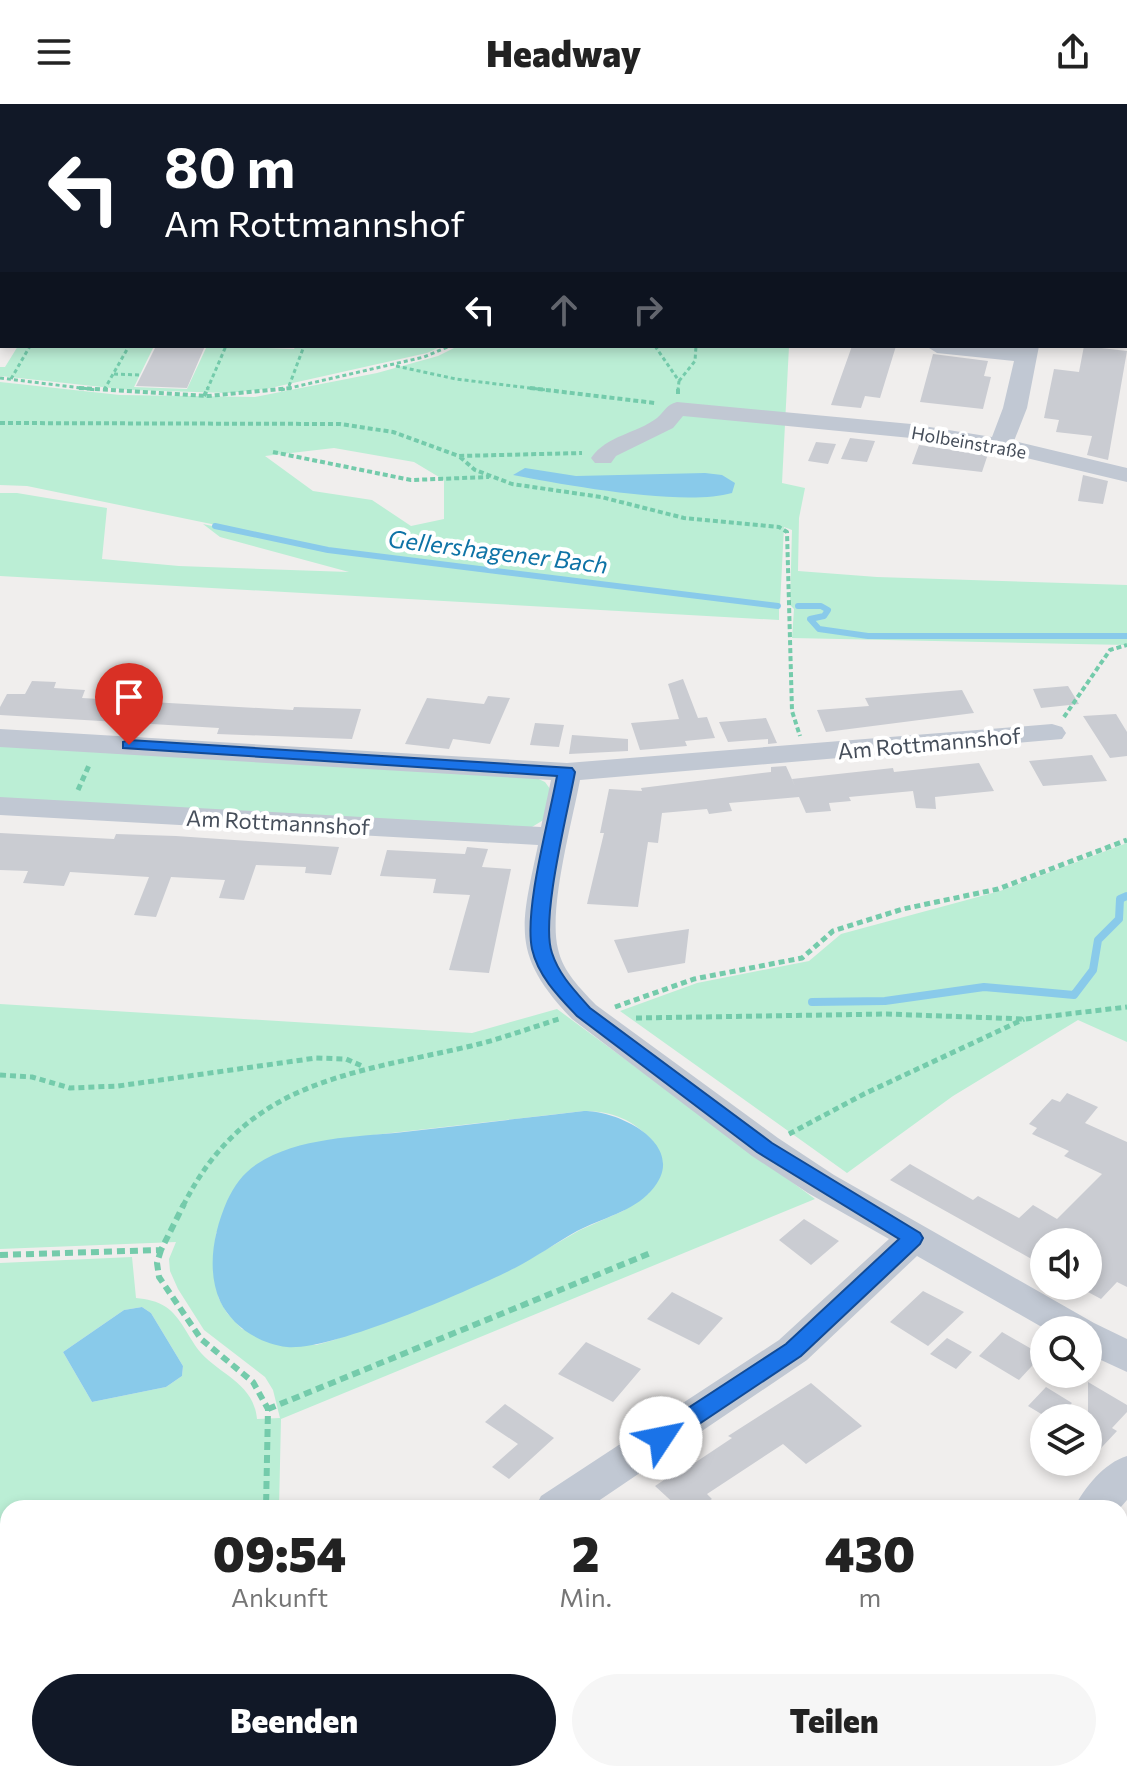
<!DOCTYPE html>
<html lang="de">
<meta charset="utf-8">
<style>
body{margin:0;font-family:Commissioner,sans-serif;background:#f6f6f6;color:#222;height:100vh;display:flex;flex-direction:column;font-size:30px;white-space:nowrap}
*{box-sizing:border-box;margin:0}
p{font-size:26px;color:#767676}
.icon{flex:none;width:44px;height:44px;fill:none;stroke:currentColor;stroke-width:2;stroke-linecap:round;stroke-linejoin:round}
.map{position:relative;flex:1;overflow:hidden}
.details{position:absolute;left:0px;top:1396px;width:1128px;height:282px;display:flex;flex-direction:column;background:#fff;border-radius:24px 24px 0 0;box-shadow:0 4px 12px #0003}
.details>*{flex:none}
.top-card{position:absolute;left:0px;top:0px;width:1128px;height:244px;box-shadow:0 4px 12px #0003;background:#111827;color:#fff;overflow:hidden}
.fabs{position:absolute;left:1030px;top:1124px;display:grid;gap:16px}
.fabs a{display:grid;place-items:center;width:72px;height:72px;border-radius:50%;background:#fff;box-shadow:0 4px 12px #0003;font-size:40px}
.pin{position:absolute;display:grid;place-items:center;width:68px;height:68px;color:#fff;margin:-82px -34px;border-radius:50% 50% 50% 0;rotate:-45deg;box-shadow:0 0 8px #0007}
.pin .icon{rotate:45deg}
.me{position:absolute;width:88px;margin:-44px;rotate:56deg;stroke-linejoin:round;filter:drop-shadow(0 0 6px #0008)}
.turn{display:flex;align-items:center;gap:28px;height:168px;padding:0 32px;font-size:36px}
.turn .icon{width:104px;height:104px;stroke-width:2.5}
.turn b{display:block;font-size:56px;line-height:68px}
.lanes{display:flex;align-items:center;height:76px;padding:0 32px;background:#0003;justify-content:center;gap:40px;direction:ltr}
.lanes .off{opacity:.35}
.eta{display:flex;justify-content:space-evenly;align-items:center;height:136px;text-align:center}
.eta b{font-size:48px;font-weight:800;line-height:56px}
.button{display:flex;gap:16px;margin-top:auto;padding:16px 32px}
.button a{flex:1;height:92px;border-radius:48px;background:#111827;color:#fff;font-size:32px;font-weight:800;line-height:92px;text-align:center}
.button a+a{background:#f6f6f6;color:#222}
header{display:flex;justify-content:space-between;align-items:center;height:104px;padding:0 32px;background:#fff;font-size:36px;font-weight:800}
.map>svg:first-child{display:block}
.green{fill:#bbeed5;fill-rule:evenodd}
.water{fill:#89caea}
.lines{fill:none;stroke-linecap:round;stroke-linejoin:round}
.stream-far1{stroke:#89caea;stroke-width:6}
.stream{stroke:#89caea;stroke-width:8}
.building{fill:#caccd2}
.path-far3{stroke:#74cbab;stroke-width:3;stroke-dasharray:4 3;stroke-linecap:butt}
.path-far2{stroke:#74cbab;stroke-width:4;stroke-dasharray:5 3;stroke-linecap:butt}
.path-far1{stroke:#74cbab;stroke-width:5;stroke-dasharray:6 4;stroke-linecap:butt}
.path{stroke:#74cbab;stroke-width:6;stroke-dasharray:8 5;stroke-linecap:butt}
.minor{fill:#c1c8d3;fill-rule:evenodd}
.route{fill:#1a73e8;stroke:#114b97;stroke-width:2}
.labels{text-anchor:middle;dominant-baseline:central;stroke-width:8;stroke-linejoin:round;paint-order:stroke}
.far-street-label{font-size:18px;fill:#464e5a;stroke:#fff}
.street-label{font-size:22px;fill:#464e5a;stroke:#fff}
.water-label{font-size:24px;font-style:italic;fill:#0e73a6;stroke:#fff}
</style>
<header><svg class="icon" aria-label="menu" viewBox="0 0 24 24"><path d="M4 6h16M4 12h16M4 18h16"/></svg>Headway<svg class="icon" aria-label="share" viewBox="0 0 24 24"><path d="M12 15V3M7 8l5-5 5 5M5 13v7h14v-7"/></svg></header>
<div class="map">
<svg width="1127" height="1677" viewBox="0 0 1127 1677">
<rect width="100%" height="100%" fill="#f0eeed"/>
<path class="green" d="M 268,0 L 837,0 L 855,2 L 267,2 Z
M 18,242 L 154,242 L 134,283 L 187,285 L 207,242 L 294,245 L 296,242 L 442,242 L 427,249 L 266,285 L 228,289 L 130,286 L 0,272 L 0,263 L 5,263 Z
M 458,242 L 789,242 L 782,379 L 805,384 L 799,414 L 798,467 L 877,473 L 1127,481 L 1127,541 L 792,534 L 794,505 L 790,501 L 792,426 L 784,423 L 780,501 L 333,445 L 27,382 L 0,381 L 0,278 L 120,291 L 255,293 L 377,269 L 438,252 ZM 334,344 L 414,358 L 444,376 L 444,415 L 411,422 L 372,396 L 313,387 L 265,352 Z
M 0,389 L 17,389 L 107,404 L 102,455 L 179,462 L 349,468 L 220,433 L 203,420 L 328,447 L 779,502 L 779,516 L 0,472 Z
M 0,640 L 530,671 L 545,678 L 553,689 L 550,712 L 527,726 L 0,695 Z
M 1127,739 L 1127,938 L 1078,916 L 953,992 L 847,1069 L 620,907 L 697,879 L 809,857 L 841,830 L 1000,787 Z
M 0,900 L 472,929 L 557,905 L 815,1095 L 281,1315 L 279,1404 L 8,1404 L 8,1670 L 280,1670 L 281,1677 L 0,1677 L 0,1159 L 132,1153 L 136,1194 C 147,1195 157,1197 166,1203 C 181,1213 189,1235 201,1249 C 221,1271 254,1280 257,1315 L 280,1314 L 273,1286 L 265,1273 L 204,1226 L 178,1185 L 170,1167 L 169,1155 L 176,1138 L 0,1145 ZM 584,1007 C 613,1007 633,1016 653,1037 L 649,1089 L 623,1107 L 580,1126 L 514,1164 L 334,1236 L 316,1241 L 242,1225 L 227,1209 L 219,1195 L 214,1170 L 216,1129 L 275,1051 L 330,1036 ZM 142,1203 L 151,1209 L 183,1262 L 182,1272 L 166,1283 L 92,1298 L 63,1248 L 124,1206 Z"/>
<path class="water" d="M 525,364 L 576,372 L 705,369 L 722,371 L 735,379 L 732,389 C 684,403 565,381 513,371 Z
M 584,1007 C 622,1007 691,1043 651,1087 C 632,1108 602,1114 577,1127 C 556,1139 536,1153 515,1164 C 470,1186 332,1247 287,1243 C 259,1240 232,1222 220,1197 C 206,1165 214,1127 227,1097 C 234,1082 243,1069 257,1060 C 298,1033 357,1033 404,1028 C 464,1021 524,1014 584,1007 Z
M 142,1203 L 151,1209 L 183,1262 L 182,1272 L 166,1283 L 92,1298 L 63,1248 L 124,1206 Z"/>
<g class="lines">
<path class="stream-far1" d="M 215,422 L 328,446 L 778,502
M 798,502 L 821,502 L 828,506 L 824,512 L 810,515 L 819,525 L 868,532 L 1127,532"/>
<path class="stream" d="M 812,898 L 885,897 L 984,883 L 1074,891 L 1093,866 L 1098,836 L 1119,815 L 1120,795 L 1127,792"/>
</g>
<path class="building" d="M 156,242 L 205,242 L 187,284 L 136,282 Z
M 852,242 L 896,242 L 880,294 L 865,292 L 861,304 L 831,301 Z
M 1084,242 L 1127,247 L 1108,356 L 1087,351 L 1092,332 L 1056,328 L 1059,316 L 1044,314 L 1054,265 L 1079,268 Z
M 933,250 L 988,257 L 984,272 L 991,273 L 983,305 L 920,298 Z
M 850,334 L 875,337 L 867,358 L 841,355 Z
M 816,338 L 836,340 L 828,360 L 808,357 Z
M 919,341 L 953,346 L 988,350 L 982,368 L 912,360 Z
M 1083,371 L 1108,377 L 1103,400 L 1078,397 Z
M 683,575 L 698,614 L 707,613 L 715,634 L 685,637 L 687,642 L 640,646 L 631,619 L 679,615 L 668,580 Z
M 32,577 L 56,578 L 54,584 L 85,586 L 82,594 L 293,606 L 294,603 L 361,605 L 352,635 L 217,630 L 219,624 L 0,611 L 0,603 L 7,590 L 25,590 Z
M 1068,582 L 1079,600 L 1041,604 L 1033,585 Z
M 962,586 L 974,609 L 826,628 L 817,606 L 869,602 L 865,594 Z
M 488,592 L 510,594 L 490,640 L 453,635 L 449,645 L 405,640 L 427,594 L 484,600 Z
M 1116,610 L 1127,628 L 1127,652 L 1110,654 L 1083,612 Z
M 766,614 L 777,639 L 768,640 L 768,635 L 728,638 L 719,618 Z
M 535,619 L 564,621 L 559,643 L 530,641 Z
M 572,631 L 628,635 L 628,647 L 569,650 Z
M 1092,651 L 1107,677 L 1043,682 L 1029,657 Z
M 979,659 L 994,687 L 935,693 L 936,705 L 916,704 L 913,687 L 849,693 L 851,697 L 829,699 L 831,707 L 806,709 L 799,693 L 729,699 L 732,707 L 709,710 L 707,705 L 662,709 L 658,739 L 648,738 L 638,803 L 587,800 L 604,729 L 600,729 L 609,685 L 642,687 L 641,684 L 771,668 L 771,663 L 786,662 L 795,682 L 792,675 L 893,664 L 894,668 Z
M 0,729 L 114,735 L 116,730 L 176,732 L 339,743 L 331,771 L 305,769 L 306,763 L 256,761 L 244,796 L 219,794 L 225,776 L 171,773 L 156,813 L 134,811 L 149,773 L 70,768 L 64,782 L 23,779 L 28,767 L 0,766 Z
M 467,743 L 488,745 L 482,763 L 511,765 L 489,869 L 449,866 L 470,791 L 433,789 L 436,775 L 380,772 L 387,746 L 465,750 Z
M 689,825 L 685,859 L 628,869 L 614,836 Z
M 1067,989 L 1098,1003 L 1085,1019 L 1127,1038 L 1127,1183 L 1117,1178 L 1101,1195 L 1088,1188 L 1088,1138 L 1044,1138 L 1044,1162 L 890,1076 L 910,1060 L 973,1096 L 978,1092 L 1019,1114 L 1033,1101 L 1057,1115 L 1102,1070 L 1064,1052 L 1069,1047 L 1032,1030 L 1037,1024 L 1029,1020 L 1052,995 L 1060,998 Z
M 804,1115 L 839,1137 L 811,1161 L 779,1136 Z
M 923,1187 L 964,1208 L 928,1242 L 890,1218 Z
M 672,1188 L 723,1214 L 699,1241 L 647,1215 Z
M 1002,1228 L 1042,1251 L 1019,1276 L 979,1252 Z
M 947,1234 L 972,1248 L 956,1265 L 930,1250 Z
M 586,1238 L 641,1265 L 613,1298 L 558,1270 Z
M 1088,1278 L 1127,1301 L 1127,1308 L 1112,1324 L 1117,1327 L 1088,1358 Z
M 811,1279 L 862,1322 L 806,1360 L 783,1340 L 707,1390 L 712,1395 L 698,1404 L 679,1404 L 655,1382 L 691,1358 L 693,1360 L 732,1334 L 728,1332 Z
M 1046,1283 L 1072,1299 L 1058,1314 L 1048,1314 L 1028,1302 Z
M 505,1300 L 554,1334 L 509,1375 L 492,1363 L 518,1340 L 485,1318 Z"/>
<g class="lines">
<path class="path-far3" d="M 22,0 L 28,2
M 611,0 L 617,2
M 178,2 L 184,0
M 655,242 L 679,277 L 678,286
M 396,262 L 456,275 L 546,286
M 114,270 L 142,271
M 0,274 L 97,286
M 11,275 L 30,242
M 679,277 L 695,257 L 696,242
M 289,282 L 304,242
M 104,286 L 129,242
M 207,286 L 226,242
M 281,286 L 424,253 L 450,242"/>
<path class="path-far2" d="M 79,284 L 208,292 L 292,284
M 530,284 L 655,299
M 678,290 L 678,284
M 204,292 L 208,284
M 0,319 L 340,320 L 393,328 L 459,352 L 582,349
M 273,348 L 411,376 L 489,373
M 460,353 L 475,366 L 512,380 L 601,393 L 684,414 L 779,423 L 787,428 L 792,607 L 800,632
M 1064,613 L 1110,546 L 1127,541"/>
<path class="path-far1" d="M 78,686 L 90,659
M 615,903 L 694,875 L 802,854 L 833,827 L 903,805 L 998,785 L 1127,736
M 636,914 L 887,910 L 1025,915 L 1127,903
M 0,971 L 32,973 L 70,984 L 118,982 L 316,954 L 346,955 L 362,962
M 789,1030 L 864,990 L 1024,915
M 183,1102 C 245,977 349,970 471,942 C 501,935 530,924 559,915"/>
<path class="path" d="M 161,1146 L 157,1159 L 159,1173 L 201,1235 L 253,1278 L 268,1305 L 266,1404
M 0,1151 L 161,1146 L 184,1100
M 268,1305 L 653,1148
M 267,1670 L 268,1677"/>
<path class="minor" d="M 849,0 L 879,0 L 880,2 L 850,2 Z
M 1126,4 L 1127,4 L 1127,14 L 1126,14 Z
M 0,22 L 2,22 L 2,34 L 0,34 Z
M 0,100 L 2,100 L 2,112 L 0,112 Z
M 926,242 L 1039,242 L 1027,304 L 1014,337 L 1127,364 L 1127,378 L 1001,348 L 911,334 L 683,312 L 673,324 L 616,352 L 611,359 L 595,359 L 591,354 C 607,331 636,330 657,314 C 665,307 666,301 677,298 L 911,320 L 992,333 L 1003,304 L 1014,257 L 937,249 Z
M 1052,620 L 1062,623 L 1066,629 L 1062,635 L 580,676 C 572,719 548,805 558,845 C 563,868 580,884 596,901 L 778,1034 L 834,1071 L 1094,1219 L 1127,1235 L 1127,1268 L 1088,1250 L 1088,1226 L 1047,1226 L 917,1152 L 807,1256 L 588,1404 L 535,1404 L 541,1392 L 779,1236 L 889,1135 L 808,1089 L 752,1052 L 572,915 C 510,850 521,823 538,741 L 0,711 L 0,693 L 541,723 L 551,676 L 0,643 L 0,625 L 567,659 Z
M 1127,1352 L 1127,1396 L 1120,1404 L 1074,1404 C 1085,1383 1104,1359 1127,1352 Z
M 556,1670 L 602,1670 L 604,1677 L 558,1677 Z
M 894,1670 L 941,1670 L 938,1677 L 891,1677 Z"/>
</g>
<path class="route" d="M 129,636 L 572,664 L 575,668 C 568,707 540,816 552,849 C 559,871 575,887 590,904 L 772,1039 L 920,1129 L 923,1134 L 920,1140 L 801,1252 L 669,1340 L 661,1342 L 653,1340 L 650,1334 L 653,1327 L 786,1240 L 899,1135 L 757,1048 L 577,912 C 559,893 538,872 532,845 C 524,805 549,716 557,672 L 123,644 L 123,638 Z"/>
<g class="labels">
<g class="far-street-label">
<text transform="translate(969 338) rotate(10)">Holbeinstraße</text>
</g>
<g class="street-label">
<text transform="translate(929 639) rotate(-5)">Am Rottmannshof</text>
<text transform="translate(278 718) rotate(3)">Am Rottmannshof</text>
</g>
<g class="water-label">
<text transform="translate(498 447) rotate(7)">Gellershagener Bach</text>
</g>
</g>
</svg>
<div class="fabs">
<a><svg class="icon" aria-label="sound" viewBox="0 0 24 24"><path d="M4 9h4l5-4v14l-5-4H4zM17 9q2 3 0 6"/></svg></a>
<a><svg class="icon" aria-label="search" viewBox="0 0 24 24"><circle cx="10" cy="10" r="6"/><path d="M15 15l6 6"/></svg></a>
<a><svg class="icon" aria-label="layers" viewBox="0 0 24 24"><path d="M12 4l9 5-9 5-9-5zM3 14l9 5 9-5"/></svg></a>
</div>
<div class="pin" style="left:129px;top:641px;background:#d93025"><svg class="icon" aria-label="arrive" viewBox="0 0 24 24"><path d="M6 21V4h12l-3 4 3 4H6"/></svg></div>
<svg class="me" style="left:661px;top:1334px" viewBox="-20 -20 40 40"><circle r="19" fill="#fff"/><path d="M0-13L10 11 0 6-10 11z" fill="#1a73e8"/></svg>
<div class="top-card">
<div class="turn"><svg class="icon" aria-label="left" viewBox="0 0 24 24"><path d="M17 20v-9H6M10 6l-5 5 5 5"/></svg><div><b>80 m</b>Am Rottmannshof</div></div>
<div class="lanes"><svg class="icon" aria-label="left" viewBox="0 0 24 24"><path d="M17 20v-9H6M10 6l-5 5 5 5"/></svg><svg class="icon off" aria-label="ahead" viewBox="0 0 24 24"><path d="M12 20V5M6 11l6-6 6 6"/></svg><svg class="icon off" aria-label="right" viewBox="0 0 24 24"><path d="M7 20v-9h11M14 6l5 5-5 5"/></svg></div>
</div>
<section class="details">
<div class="eta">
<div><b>09:54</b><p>Ankunft</p></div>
<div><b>2</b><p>Min.</p></div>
<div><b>430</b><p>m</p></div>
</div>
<div class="button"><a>Beenden</a><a>Teilen</a></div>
</section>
</div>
